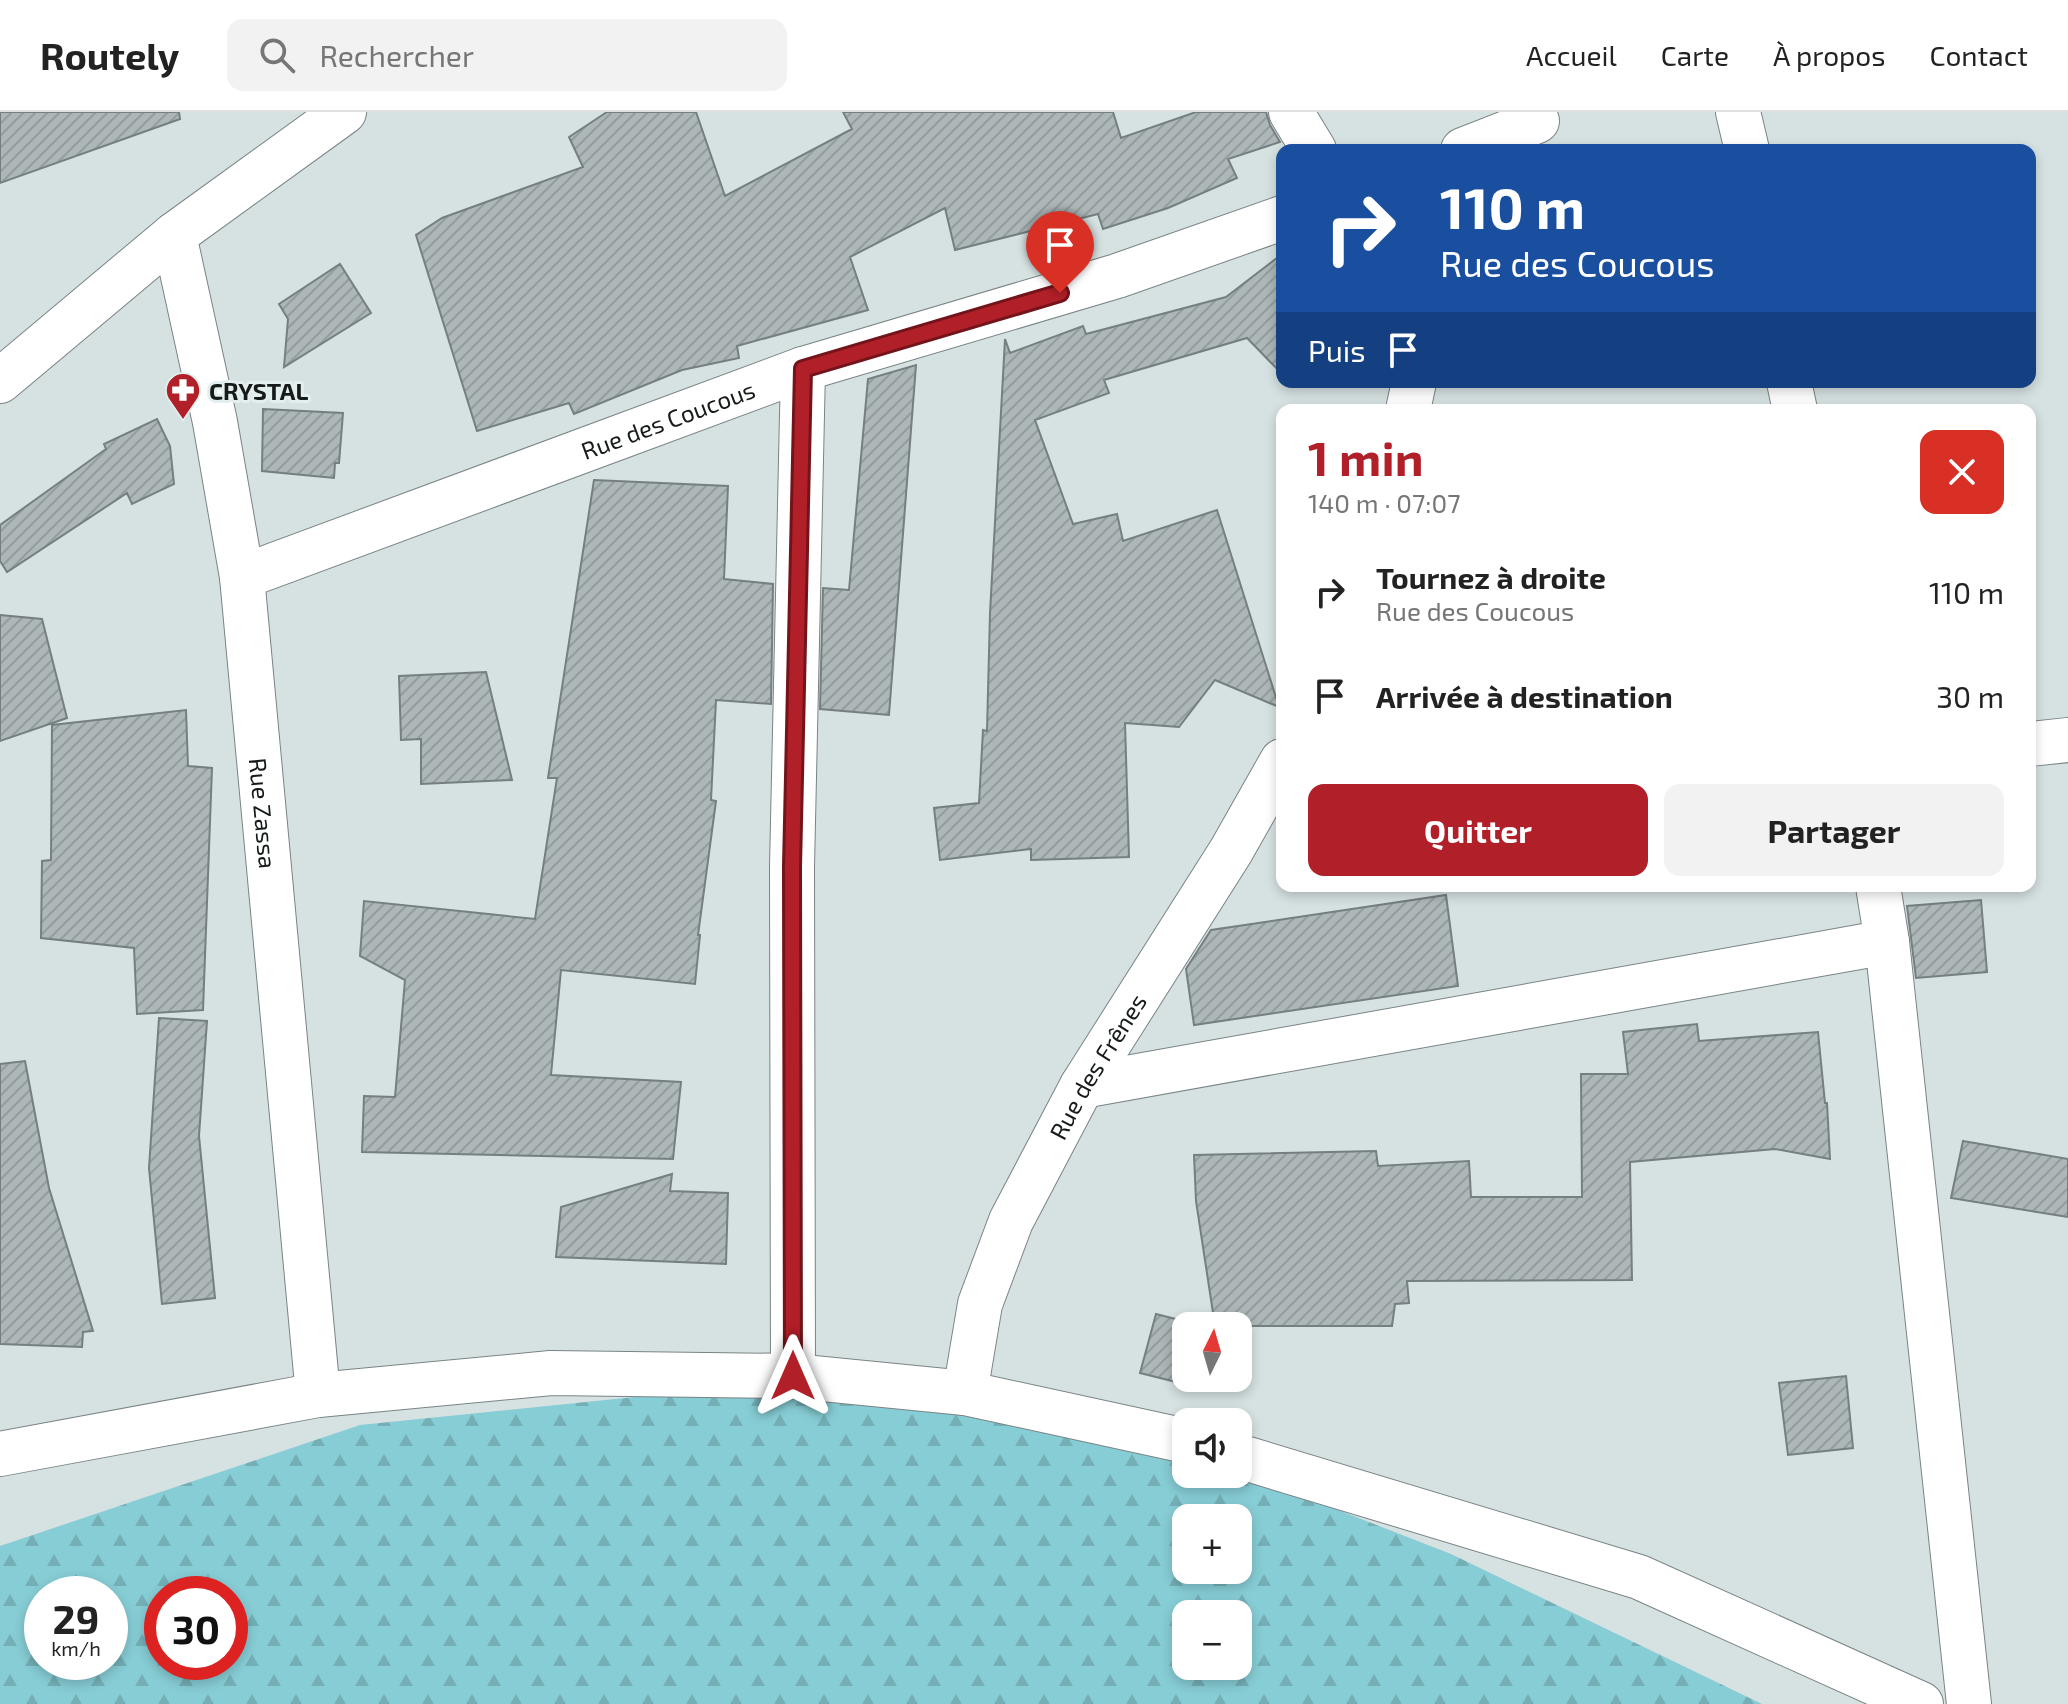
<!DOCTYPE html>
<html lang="fr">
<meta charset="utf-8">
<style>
body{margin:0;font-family:"Exo 2",sans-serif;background:#f2f2f2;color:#222;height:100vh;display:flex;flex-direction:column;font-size:30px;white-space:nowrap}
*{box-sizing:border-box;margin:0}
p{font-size:26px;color:#767676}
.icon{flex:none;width:44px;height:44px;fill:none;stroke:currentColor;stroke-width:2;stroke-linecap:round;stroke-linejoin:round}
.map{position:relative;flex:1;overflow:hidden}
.details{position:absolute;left:1276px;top:292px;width:760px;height:488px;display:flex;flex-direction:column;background:#fff;border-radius:16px;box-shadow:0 4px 12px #0003}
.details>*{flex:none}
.hud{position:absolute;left:1276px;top:32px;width:760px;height:244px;border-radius:16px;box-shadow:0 4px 12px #0003;background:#1a4fa0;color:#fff;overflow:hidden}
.needle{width:52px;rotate:5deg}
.buttons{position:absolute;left:1172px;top:1200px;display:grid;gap:16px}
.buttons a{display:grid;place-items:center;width:80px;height:80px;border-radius:16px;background:#fff;box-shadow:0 4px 12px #0003;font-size:40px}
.speed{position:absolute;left:24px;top:1464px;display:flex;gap:16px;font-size:40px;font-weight:700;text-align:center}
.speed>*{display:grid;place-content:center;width:104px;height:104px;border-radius:50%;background:#fff;box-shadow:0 4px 12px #0003;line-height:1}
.speed small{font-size:20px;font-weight:400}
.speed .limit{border:12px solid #d22;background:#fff;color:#111}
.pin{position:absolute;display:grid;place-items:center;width:68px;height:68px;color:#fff;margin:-82px -34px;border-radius:50% 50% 50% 0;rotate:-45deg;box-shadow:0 0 8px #0007}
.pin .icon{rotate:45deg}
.me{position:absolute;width:88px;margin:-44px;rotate:0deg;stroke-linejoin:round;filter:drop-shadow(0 0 6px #0008)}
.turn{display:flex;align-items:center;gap:28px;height:168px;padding:0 32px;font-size:36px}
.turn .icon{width:104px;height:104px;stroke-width:2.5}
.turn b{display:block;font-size:56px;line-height:68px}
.then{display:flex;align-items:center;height:76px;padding:0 32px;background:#0003;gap:16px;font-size:30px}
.round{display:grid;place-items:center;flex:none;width:84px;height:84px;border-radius:16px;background:#f2f2f2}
.overview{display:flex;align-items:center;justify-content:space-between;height:136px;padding:0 32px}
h1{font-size:48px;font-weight:700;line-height:60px;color:#b11f28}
.action{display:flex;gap:16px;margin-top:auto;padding:16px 32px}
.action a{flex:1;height:92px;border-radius:16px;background:#b11f28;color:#fff;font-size:32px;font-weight:700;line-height:92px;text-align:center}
.action a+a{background:#f2f2f2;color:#222}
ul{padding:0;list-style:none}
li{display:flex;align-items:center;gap:24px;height:104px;padding:0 32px}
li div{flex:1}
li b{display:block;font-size:30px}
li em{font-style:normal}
header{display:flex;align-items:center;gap:48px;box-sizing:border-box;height:112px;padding:0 40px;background:#fff;border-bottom:2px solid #e0e0e0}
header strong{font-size:38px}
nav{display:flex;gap:44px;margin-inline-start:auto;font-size:28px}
.search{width:560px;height:72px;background:#f2f2f2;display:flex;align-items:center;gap:20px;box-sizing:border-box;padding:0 28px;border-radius:16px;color:#767676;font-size:30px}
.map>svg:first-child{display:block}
.forest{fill:url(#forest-firs);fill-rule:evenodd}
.building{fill:url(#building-hatch);stroke:#757f80;stroke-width:2}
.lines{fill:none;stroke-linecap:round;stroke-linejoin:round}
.minor-casing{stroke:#7a8485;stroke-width:46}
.minor{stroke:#fff;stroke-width:44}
.route-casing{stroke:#73141a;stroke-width:20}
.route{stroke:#b11f28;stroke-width:14}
.labels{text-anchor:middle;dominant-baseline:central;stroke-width:6;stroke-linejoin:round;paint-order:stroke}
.poi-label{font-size:24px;font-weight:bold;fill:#161a1a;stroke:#e3eeef;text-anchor:start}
.street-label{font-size:24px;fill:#161a1a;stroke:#e3eeef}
</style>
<header>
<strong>Routely</strong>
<div class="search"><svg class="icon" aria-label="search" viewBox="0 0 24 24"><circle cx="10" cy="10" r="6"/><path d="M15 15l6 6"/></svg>Rechercher</div>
<nav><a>Accueil</a><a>Carte</a><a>À propos</a><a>Contact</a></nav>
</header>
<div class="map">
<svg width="2068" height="1592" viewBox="0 0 2068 1592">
<defs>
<pattern id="forest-firs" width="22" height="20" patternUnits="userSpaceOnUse" patternTransform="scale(2)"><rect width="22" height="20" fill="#87cdd5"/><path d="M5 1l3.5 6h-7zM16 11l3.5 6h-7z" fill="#74afb6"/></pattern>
<pattern id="building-hatch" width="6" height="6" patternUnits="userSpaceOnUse" patternTransform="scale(2)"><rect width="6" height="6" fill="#adb7b8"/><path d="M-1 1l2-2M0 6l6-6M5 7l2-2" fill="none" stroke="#949d9e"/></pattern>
</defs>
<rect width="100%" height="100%" fill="#d6e1e2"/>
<path class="forest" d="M 703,1278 L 965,1298 L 1186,1339 L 1186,1362 L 1238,1362 L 1238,1359 L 1451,1442 L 1762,1592 L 0,1592 L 0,1434 L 360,1313 ZM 1186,1406 L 1238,1406 L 1238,1458 L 1186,1458 ZM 42,1482 L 110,1482 L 110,1550 L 42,1550 ZM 162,1482 L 230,1482 L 230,1550 L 162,1550 ZM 1186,1502 L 1238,1502 L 1238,1554 L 1186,1554 Z"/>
<path class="building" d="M 0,0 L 179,0 L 180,7 L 0,71 Z
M 607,0 L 696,0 L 725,84 L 852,17 L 843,0 L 1113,0 L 1121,26 L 1196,0 L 1266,0 L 1270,13 L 1280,30 L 1228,47 L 1237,66 L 1168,96 L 1103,117 L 1098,102 L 955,138 L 945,96 L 850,145 L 868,198 L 737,234 L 739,246 L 682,258 L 574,302 L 569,291 L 477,319 L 416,123 L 442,106 L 583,55 L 569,25 Z
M 1282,142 L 1282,262 L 1247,226 L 1104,268 L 1109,281 L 1035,308 L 1073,412 L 1117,402 L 1123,429 L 1217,398 L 1279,595 L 1215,568 L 1179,615 L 1125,611 L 1129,745 L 1031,748 L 1031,737 L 940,748 L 934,696 L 979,691 L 983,618 L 987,619 L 990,501 L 1005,227 L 1010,241 L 1083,214 L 1086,222 L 1226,185 Z
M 340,152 L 371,201 L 284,255 L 288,207 L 279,192 Z
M 916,253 L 889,603 L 820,597 L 823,476 L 849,478 L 868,267 Z
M 263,297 L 343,301 L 339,351 L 335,351 L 334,366 L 262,359 Z
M 157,307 L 170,334 L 174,372 L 132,392 L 127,381 L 7,460 L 0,449 L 0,413 L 106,337 L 104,332 Z
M 594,368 L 728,374 L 724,467 L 773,472 L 771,592 L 716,588 L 711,688 L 716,689 L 698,823 L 700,823 L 695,872 L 561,858 L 551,963 L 681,970 L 673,1047 L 362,1040 L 364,984 L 395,985 L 405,868 L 360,844 L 364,789 L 535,807 L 557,666 L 548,666 Z
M 0,503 L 42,507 L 67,606 L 0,629 Z
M 486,560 L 512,668 L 421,672 L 421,627 L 401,628 L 399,564 Z
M 186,598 L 188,654 L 212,656 L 203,898 L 137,902 L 134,836 L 41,826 L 42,749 L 51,748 L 52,613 Z
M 1446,783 L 1458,874 L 1194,913 L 1186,857 L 1211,818 Z
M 1981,788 L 1987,860 L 1916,866 L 1907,794 Z
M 159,906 L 207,909 L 199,1024 L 215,1186 L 162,1192 L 149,1056 Z
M 1697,912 L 1699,929 L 1818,920 L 1825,991 L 1827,991 L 1830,1047 L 1775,1037 L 1630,1050 L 1632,1168 L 1407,1169 L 1409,1191 L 1395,1192 L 1392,1214 L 1215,1214 L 1196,1089 L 1194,1043 L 1376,1039 L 1378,1054 L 1469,1049 L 1471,1085 L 1582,1085 L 1581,962 L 1628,962 L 1623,920 Z
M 25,949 L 49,1076 L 93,1219 L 83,1220 L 82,1235 L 0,1232 L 0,952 Z
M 1963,1029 L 2068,1047 L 2068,1105 L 1951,1086 Z
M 672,1062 L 670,1079 L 728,1081 L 726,1152 L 556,1145 L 561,1095 Z
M 1156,1202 L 1203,1214 L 1186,1214 L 1186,1266 L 1194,1266 L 1192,1274 L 1140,1261 Z
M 1846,1264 L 1853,1336 L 1788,1343 L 1779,1271 Z"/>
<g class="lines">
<g class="minor-casing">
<g id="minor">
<path d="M 1291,0 L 1314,38"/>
<path d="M 1738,0 L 1747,38"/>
<path d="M 1463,38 L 1537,9"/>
<path id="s1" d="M 174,123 L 215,310 L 242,465 L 318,1283"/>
<path d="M 0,269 L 174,123 L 344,0"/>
<path d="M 1789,270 L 1795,298"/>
<path d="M 1408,298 L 1414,270"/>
<path id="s2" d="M 242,465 L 803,257 L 1117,164 L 1282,106"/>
<path d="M 2030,632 L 2068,628"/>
<path d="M 1878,774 L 1887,830 L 1969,1592"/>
<path d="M 1082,974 L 1887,830"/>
<path d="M 793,1264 L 792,755 L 803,257"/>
<path id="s3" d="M 965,1281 L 980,1192 L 1011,1109 L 1082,974 L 1231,739 L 1282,649"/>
<path d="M 0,1342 L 318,1283 L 551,1261 L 793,1264 L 965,1281 L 1186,1329"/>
<path d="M 1238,1344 L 1639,1465 L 1921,1592"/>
</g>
</g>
<use href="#minor" class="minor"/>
</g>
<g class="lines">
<g class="route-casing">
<path id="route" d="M 793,1264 L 792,755 L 803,257 L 1060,181"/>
</g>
<use href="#route" class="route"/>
</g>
<defs>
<g id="pharmacy-pin" transform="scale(1.8)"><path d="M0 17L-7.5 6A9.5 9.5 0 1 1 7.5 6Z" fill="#b11f28" stroke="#e3eeef"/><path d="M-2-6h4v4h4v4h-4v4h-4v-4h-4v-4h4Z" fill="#fff"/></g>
</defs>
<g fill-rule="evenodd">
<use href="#pharmacy-pin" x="183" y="278"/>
</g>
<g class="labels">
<g class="poi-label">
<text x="209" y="278">CRYSTAL</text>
</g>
<g class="street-label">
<text stroke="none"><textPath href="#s2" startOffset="454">Rue des Coucous</textPath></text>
<text stroke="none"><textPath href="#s1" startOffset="586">Rue Zassa</textPath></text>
<text stroke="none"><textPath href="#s3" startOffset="356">Rue des Frênes</textPath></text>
</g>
</g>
</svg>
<div class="buttons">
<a><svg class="needle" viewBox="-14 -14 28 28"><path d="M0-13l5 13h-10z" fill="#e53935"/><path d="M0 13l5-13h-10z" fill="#767676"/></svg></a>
<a><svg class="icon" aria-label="sound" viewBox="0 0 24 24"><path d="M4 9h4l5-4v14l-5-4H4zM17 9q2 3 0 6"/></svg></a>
<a>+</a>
<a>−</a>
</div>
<div class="speed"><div>29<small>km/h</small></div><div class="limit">30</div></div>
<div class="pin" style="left:1060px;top:181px;background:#d93025"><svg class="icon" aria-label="arrive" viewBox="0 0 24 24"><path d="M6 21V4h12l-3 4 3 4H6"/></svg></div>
<svg class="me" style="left:793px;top:1264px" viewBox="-20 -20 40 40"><path d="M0-17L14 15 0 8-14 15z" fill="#b11f28" stroke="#fff" stroke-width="4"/></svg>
<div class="hud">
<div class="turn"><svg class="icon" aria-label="right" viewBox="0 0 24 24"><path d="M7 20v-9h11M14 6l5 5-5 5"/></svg><div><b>110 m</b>Rue des Coucous</div></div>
<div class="then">Puis<svg class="icon" aria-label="arrive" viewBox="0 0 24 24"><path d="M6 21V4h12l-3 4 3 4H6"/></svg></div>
</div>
<section class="details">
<div class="overview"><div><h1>1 min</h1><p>140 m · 07:07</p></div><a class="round" style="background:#d93025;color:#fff"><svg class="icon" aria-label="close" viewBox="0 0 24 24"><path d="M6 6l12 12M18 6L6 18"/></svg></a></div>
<ul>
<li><svg class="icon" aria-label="right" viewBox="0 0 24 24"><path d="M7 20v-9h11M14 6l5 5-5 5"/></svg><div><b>Tournez à droite</b><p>Rue des Coucous</p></div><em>110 m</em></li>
<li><svg class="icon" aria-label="arrive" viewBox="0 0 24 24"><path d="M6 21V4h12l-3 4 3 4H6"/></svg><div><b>Arrivée à destination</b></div><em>30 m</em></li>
</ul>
<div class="action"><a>Quitter</a><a>Partager</a></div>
</section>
</div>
